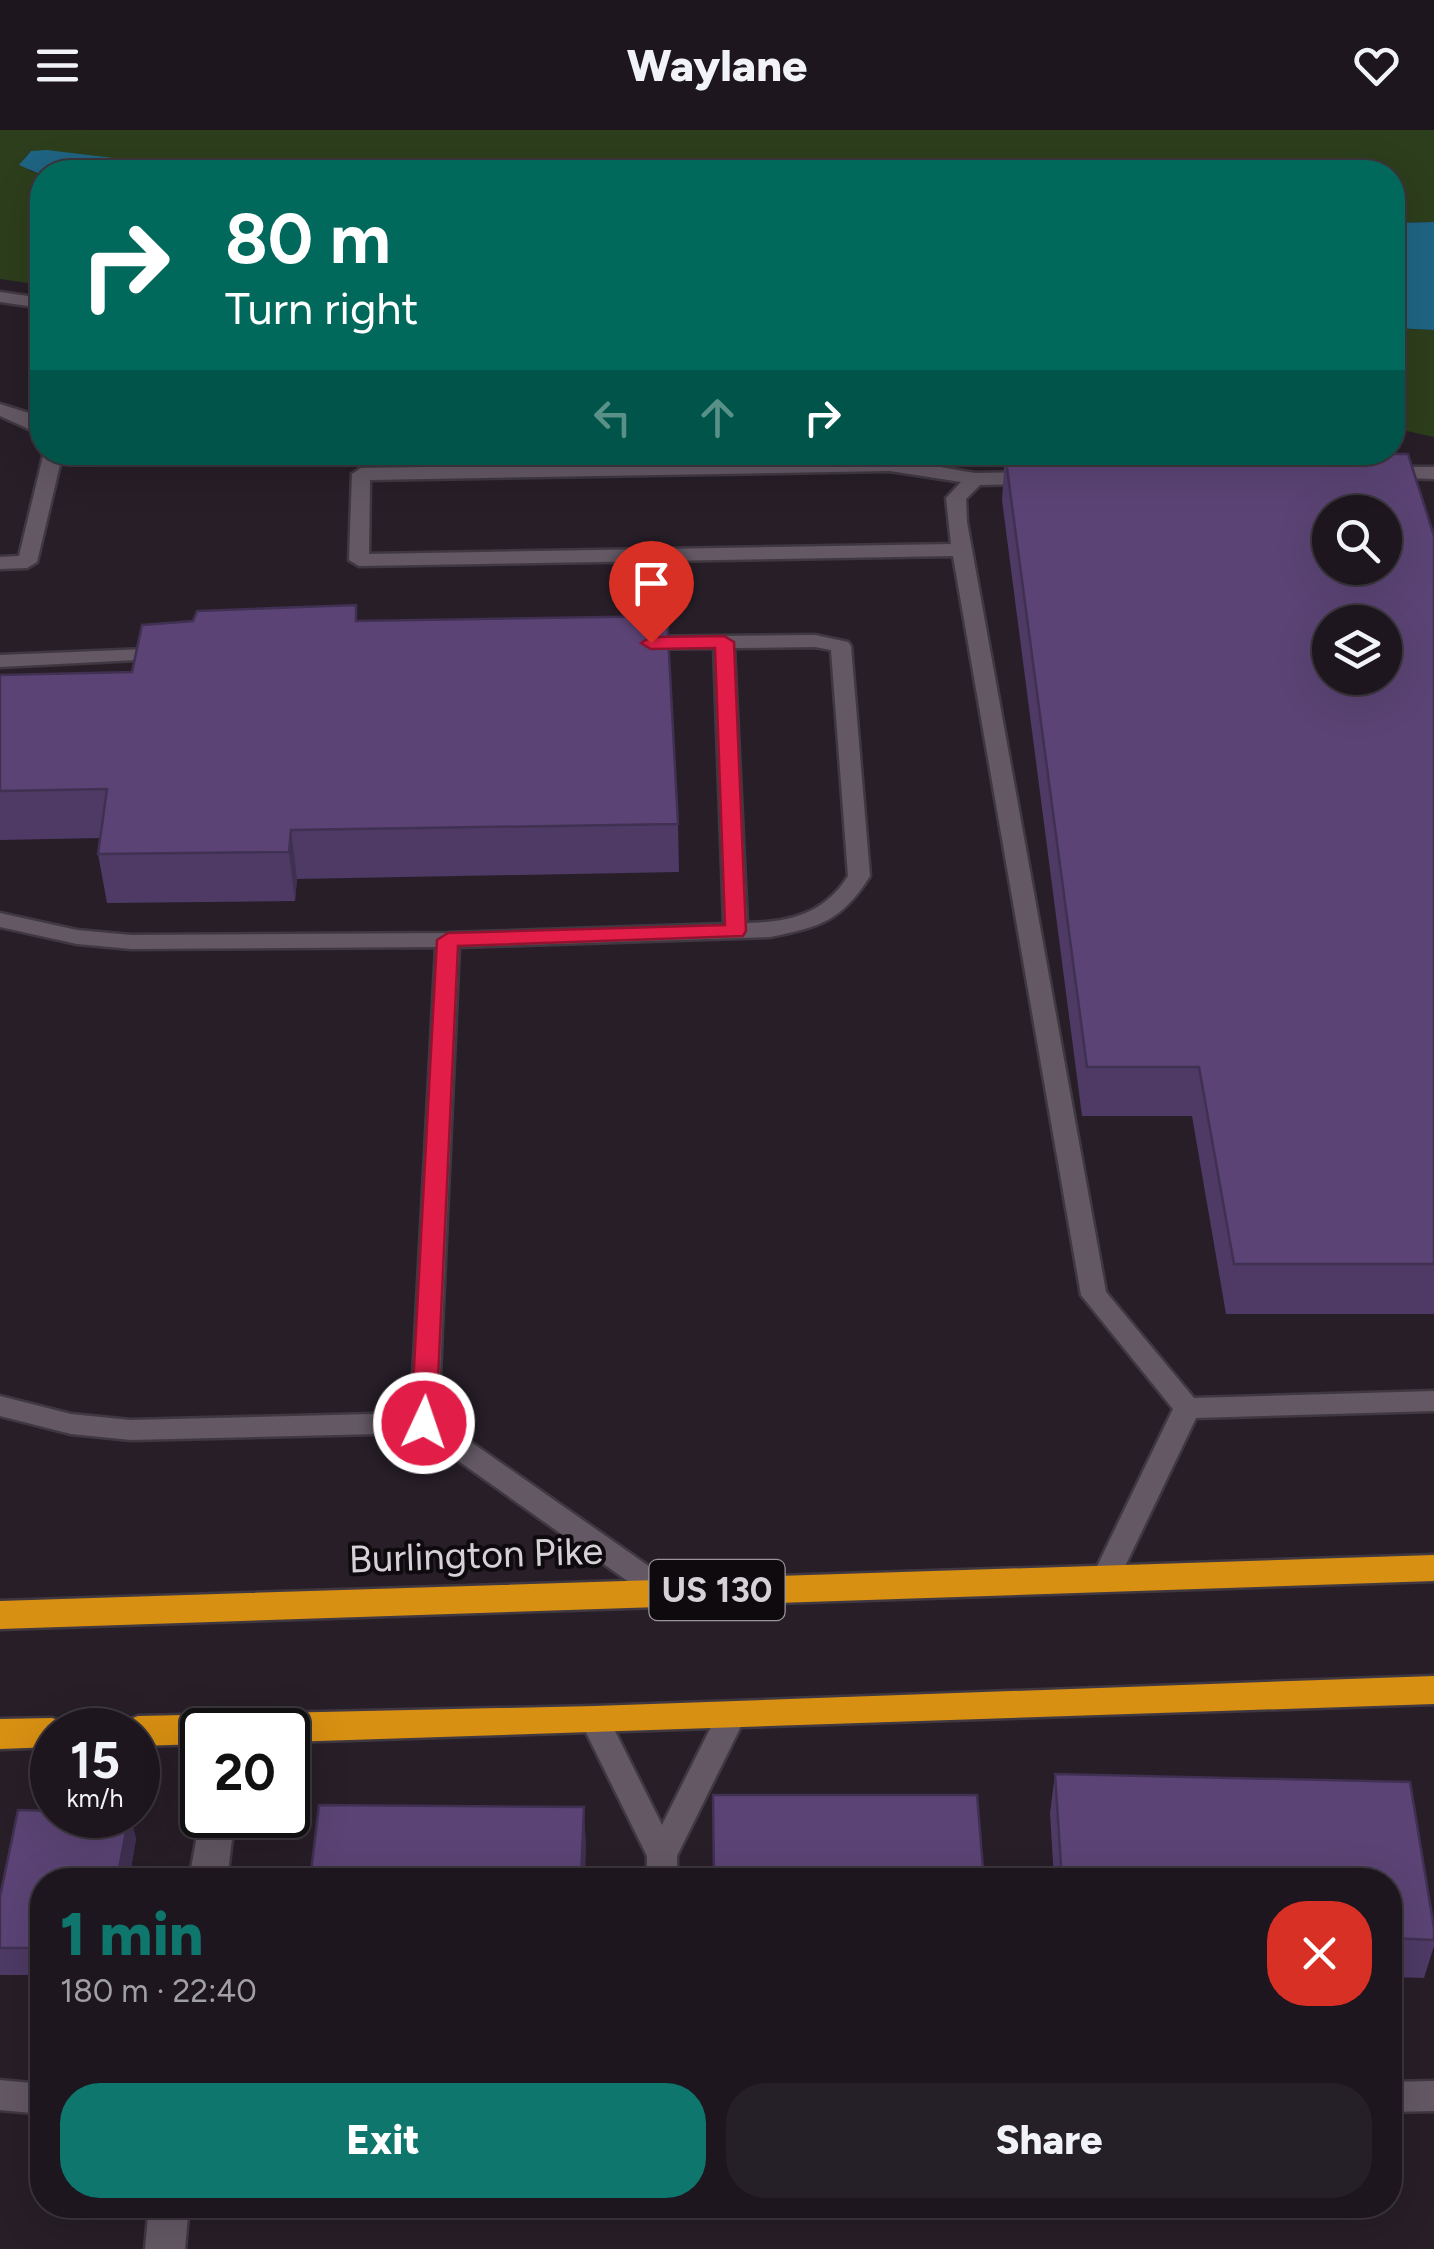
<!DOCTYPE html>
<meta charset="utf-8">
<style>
body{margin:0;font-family:Figtree,sans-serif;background:#251f27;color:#f1f3f6;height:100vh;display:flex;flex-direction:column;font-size:38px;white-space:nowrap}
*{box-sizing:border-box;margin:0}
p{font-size:32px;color:#a09fa4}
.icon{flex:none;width:55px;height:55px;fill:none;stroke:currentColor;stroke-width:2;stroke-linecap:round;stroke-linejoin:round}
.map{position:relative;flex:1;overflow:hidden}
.sheet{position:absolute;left:30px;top:1738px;width:1372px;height:350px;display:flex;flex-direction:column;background:#1d161e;border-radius:40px;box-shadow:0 10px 40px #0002,0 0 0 2px #3b353c}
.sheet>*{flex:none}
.guide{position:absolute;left:30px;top:30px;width:1375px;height:305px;border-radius:40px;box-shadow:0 10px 40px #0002,0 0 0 2px #3b353c;background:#00695c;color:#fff;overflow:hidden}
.buttons{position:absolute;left:1312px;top:365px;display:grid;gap:20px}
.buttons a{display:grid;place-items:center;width:90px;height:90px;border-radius:50%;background:#1d161e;box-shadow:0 10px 40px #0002,0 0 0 2px #3b353c;font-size:50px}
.speed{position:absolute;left:30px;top:1578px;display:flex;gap:20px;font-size:50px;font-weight:700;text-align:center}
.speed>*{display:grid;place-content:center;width:130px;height:130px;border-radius:50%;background:#1d161e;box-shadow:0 10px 40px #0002,0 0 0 2px #3b353c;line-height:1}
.speed small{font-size:25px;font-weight:400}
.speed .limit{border:5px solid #111;border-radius:15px;background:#fff;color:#111}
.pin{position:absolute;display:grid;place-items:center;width:85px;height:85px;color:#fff;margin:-102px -42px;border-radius:50% 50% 50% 0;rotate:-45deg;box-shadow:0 0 10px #0007}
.pin .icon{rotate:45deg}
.me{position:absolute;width:110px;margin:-55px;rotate:3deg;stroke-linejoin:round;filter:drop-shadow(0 0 8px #0008)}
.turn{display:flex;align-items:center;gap:35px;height:210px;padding:0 30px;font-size:45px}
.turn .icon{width:130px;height:130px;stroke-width:2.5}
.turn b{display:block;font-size:70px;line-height:85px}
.lanes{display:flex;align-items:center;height:95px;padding:0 30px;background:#0003;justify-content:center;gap:50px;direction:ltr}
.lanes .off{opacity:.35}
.round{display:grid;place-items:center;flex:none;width:105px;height:105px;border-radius:40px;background:#251f27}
.overview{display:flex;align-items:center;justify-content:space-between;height:170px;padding:0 30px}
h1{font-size:60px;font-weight:800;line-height:75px;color:#0f766e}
.action{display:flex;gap:20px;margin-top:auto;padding:20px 30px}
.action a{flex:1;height:115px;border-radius:40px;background:#0f766e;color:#fff;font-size:40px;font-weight:800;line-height:115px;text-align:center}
.action a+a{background:#251f27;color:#f1f3f6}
header{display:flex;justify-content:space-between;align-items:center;height:130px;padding:0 30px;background:#1d161e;font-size:45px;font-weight:800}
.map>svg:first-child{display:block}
.green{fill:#2d3e1c}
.water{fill:#1f6483}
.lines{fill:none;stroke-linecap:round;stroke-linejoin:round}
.lane-casing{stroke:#403841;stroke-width:5}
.street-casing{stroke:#403841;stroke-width:5}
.highway-casing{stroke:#403841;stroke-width:5}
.lane{fill:#635864;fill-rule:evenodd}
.street{fill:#635864;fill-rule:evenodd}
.highway{fill:#d89012;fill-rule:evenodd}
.wall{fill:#4e3a65}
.shaded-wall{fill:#403052}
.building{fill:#5b4475;stroke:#403052;stroke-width:2.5;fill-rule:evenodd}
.route{fill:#e11d48;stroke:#92132f;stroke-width:2.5}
.labels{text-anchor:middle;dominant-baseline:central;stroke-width:8;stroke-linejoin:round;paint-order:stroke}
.shield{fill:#0e0a0e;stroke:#9a959b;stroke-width:2.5}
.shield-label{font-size:35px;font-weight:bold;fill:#d6d0d7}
.street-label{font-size:38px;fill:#d6d0d7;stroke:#0e0a0e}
</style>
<header><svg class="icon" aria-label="menu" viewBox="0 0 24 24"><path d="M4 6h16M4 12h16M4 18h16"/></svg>Waylane<svg class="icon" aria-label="heart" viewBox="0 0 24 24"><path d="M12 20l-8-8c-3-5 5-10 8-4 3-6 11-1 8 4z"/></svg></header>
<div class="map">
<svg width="1434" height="2119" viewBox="0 0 1434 2119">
<rect width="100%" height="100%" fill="#271e28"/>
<path class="green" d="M 0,0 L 1434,0 L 1434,92 L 1393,93 L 1392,42 L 246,42 L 31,21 L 23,30 L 29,40 L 42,45 L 42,155 L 0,149 Z
M 1392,198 L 1434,200 L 1434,307 L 1393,298 Z"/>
<path class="water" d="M 47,20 L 221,41 L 246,42 L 42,45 L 19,35 L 31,21 Z
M 1434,92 L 1434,200 L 1393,198 L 1393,93 Z"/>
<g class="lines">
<g class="lane-casing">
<path id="lane" d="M 0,162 L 42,168 L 42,178 L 0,172 Z
M 0,274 L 32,284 L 42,292 L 42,305 L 0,286 Z
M 44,322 L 63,322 L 37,432 L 27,438 L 0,439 L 0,427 L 19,426 Z
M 876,326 L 975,343 L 1038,342 L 1047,348 L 1038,354 L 980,355 L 966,369 L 967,392 L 1106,1162 L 1194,1268 L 1434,1261 L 1434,1281 L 1196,1288 L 1119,1449 L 1115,1457 L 1105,1460 L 1095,1457 L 1091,1449 L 1173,1279 L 1081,1165 L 953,426 L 359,436 L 349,430 L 352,344 L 361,338 L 868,330 ZM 890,341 L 961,352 L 946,368 L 951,414 L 369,424 L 370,350 Z
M 1383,337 L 1434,337 L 1434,349 L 1376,347 L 1376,339 Z
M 815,505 L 848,512 L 851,516 L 870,746 C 842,791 820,797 770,807 L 459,817 L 438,1289 L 673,1453 L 677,1461 L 673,1469 L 663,1472 L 653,1469 L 419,1303 L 131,1310 L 71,1304 L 0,1286 L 0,1266 L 71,1284 L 131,1290 L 411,1283 L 436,817 L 131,819 L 77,814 L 0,797 L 0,783 L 77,800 L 131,805 L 448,803 L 724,794 L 714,518 L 635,519 L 625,513 L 635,507 ZM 815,517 L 831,520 L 848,746 C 824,784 790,792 747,793 L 734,518 Z
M 170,518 L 177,520 L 177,528 L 0,537 L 0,525 Z
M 732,1572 L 742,1575 L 747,1584 L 677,1726 L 677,1750 L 647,1750 L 647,1726 L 580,1590 L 585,1581 L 595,1578 L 605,1581 L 662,1695 L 722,1575 Z
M 0,1950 L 42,1954 L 42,1984 L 0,1980 Z
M 1434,1951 L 1434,1981 L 1390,1982 L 1390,1952 Z"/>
</g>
<g class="street-casing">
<path id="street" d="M 202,1678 L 202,1685 L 235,1685 L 227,1750 L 189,1750 Z
M 149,2075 L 189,2075 L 185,2119 L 145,2119 Z"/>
</g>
<g class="highway-casing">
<path id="highway" d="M 1434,1425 L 1434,1451 L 0,1499 L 0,1471 Z
M 1434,1546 L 1434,1574 L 288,1612 L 288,1600 L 202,1600 L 202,1614 L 138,1616 L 138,1600 L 121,1600 L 125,1591 L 138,1586 L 595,1576 Z
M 52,1588 L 65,1593 L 68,1600 L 52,1600 L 52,1617 L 0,1619 L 0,1589 Z"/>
</g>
<use href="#lane" class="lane"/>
<use href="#street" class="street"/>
<use href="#highway" class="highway"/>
</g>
<path class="wall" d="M 1005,323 L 1434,406 L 1434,1184 L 1226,1184 L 1192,986 L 1082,986 L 1002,370 Z
M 358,491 L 678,694 L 679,742 L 297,749 L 295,771 L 107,773 L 98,724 L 101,708 L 0,710 L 0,545 L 132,542 Z
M 1055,1644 L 1410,1652 L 1434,1798 L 1434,1816 L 1424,1848 L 1390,1847 L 1390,1750 L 1054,1750 L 1050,1683 Z
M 52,1685 L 130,1685 L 136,1709 L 129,1750 L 42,1750 L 42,1845 L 0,1845 L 0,1767 Z"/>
<path class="shaded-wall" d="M 291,700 L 297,749 L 295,771 L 289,722 Z
M 584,1677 L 586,1716 L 585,1750 L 581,1750 Z
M 129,1685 L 130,1685 L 136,1709 L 129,1750 L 117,1750 Z"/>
<path class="building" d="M 1005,323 L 1408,324 L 1434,406 L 1434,1134 L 1234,1134 L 1199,937 L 1087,937 ZM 1330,382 L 1385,382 L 1385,438 L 1330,438 ZM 1330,492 L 1385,492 L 1385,548 L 1330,548 Z
M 356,475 L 356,491 L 667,486 L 678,694 L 291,700 L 289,722 L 98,724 L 107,659 L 0,661 L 0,545 L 132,542 L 142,495 L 193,491 L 197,481 Z
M 1055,1644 L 1410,1652 L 1434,1798 L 1434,1810 L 1390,1808 L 1390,1750 L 1062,1750 Z
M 713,1665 L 977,1665 L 984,1750 L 714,1750 Z
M 319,1675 L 584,1677 L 581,1750 L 310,1750 Z
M 18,1680 L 52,1681 L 52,1685 L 129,1685 L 117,1750 L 42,1750 L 42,1818 L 0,1818 L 0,1767 Z"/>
<path class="route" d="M 724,506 L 734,512 L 746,801 L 743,806 L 458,816 L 436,1293 L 432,1299 L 415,1299 L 411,1293 L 437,810 L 448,803 L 725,795 L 715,518 L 651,519 L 641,513 L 651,507 Z"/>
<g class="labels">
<rect class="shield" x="649.5" y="1430" width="135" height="60" rx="8"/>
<g class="shield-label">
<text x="717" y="1460">US 130</text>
</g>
<g class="street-label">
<text transform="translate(476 1425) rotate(-2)">Burlington Pike</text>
</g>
</g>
</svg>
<div class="buttons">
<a><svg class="icon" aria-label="search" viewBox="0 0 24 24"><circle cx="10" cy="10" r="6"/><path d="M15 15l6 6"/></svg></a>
<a><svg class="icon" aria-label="layers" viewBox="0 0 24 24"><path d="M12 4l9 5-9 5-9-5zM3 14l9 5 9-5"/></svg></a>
</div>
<div class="speed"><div>15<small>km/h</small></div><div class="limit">20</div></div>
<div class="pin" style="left:651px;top:513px;background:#d93025"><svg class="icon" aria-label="arrive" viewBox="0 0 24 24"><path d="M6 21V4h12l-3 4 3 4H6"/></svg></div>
<svg class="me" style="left:424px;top:1293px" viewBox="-20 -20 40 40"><circle r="17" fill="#e11d48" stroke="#fff" stroke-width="3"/><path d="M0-11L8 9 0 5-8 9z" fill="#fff"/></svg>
<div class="guide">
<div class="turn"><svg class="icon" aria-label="right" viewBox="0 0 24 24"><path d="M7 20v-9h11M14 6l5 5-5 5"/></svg><div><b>80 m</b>Turn right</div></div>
<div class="lanes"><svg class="icon off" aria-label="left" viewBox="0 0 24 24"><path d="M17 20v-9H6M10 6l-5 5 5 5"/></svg><svg class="icon off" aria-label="ahead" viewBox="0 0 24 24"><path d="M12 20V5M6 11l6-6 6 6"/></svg><svg class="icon" aria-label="right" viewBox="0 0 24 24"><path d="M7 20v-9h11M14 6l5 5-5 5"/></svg></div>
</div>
<section class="sheet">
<div class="overview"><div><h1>1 min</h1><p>180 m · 22:40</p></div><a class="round" style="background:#d93025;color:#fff"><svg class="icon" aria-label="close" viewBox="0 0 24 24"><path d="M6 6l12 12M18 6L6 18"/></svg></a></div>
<div class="action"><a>Exit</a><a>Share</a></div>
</section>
</div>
